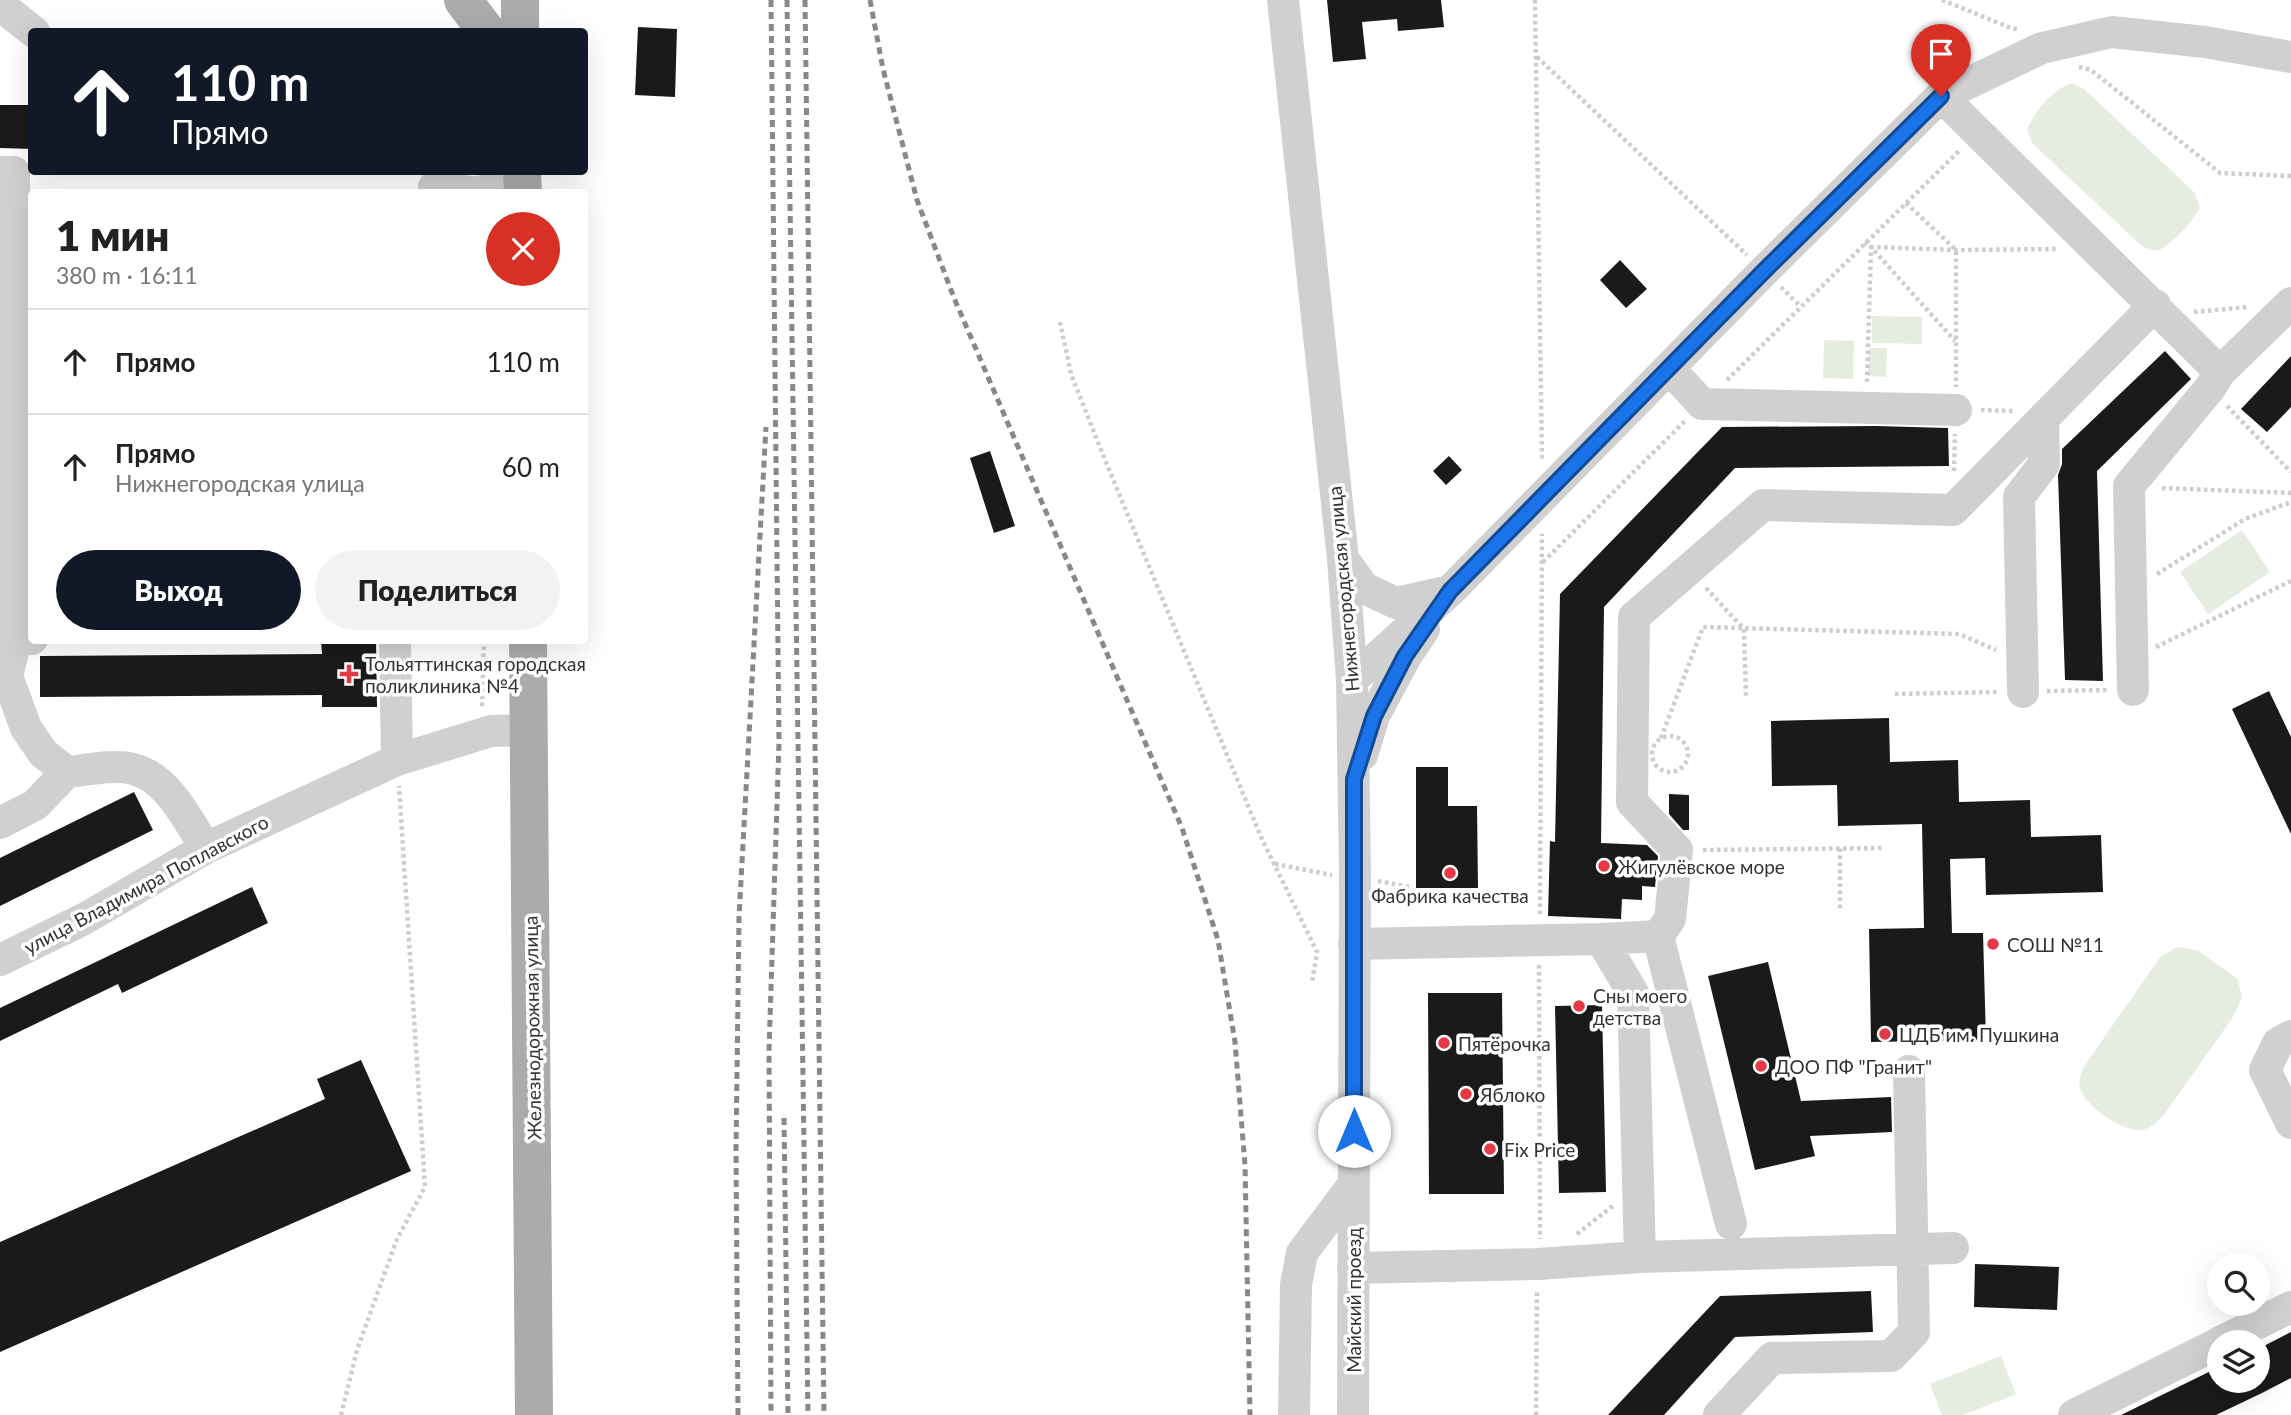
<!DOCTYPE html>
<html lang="ru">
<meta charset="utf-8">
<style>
body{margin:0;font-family:Lato,sans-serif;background:#f2f2f2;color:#222;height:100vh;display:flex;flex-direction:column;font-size:26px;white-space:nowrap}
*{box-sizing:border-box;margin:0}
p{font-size:23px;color:#767676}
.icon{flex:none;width:38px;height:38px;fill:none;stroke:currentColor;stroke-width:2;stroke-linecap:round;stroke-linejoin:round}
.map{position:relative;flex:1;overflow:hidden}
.sheet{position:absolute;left:28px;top:189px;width:560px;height:455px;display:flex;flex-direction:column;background:#fff;border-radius:7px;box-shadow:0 7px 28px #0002}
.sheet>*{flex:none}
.guide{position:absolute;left:28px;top:28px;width:560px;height:147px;border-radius:7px;box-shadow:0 7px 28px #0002;background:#111827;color:#fff;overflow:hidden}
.tools{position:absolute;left:2207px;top:1253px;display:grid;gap:14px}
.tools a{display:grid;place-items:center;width:63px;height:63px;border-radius:50%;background:#fff;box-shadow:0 7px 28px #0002;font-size:35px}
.pin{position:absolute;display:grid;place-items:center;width:60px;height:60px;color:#fff;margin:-72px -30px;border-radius:50% 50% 50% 0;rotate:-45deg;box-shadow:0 0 7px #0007}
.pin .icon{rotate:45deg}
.me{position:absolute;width:77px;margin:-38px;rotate:0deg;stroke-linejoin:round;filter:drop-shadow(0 0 5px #0008)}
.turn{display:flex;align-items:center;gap:24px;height:147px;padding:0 28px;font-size:32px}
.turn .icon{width:91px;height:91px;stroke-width:2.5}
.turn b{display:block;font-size:49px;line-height:60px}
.round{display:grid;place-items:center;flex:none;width:74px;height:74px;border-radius:37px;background:#f2f2f2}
.summary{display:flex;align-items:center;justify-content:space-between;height:119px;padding:0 28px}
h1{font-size:42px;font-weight:800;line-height:52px}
.button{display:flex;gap:14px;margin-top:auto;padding:14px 28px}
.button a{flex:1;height:80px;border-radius:42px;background:#111827;color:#fff;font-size:28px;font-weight:800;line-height:80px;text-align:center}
.button a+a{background:#f2f2f2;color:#222}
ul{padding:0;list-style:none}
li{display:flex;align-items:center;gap:21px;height:105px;padding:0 28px;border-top:2px solid #e0e0e0}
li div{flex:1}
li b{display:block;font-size:26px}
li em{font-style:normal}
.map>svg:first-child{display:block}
.green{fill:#e6ecdf}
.building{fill:#1a1a1a}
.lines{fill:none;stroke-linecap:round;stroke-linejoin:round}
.path{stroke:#cdcdcd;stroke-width:4.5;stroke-dasharray:3.5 3.5;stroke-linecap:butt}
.minor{stroke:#d0d0d0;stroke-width:32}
.major{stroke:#ababab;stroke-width:38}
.rail{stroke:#888;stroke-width:5;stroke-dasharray:7 5;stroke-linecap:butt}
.route-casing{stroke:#114b97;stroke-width:18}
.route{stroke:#1a73e8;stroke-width:12}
.poi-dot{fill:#e63946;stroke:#fff;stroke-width:2.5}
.labels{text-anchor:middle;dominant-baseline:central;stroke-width:7;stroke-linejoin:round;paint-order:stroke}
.street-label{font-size:19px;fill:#333;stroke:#fff}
.poi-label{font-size:19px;fill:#333;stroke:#fff;text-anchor:start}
</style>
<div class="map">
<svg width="2291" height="1415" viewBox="0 0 2291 1415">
<rect width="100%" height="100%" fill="#fff"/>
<path class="green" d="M 2071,83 L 2084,89 L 2194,192 L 2200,207 C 2190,225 2176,240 2158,251 L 2143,247 L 2033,144 L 2027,129 C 2037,109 2050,92 2071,83 Z
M 1872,316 L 1922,317 L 1922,344 L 1872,343 Z
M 1824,340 L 1854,341 L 1853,379 L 1823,378 Z
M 1869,348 L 1887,348 L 1886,377 L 1868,376 Z
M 2242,530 L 2270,572 L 2208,614 L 2180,572 Z
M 2178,947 L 2197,950 L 2231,974 L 2238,980 L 2242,998 L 2233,1017 L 2163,1116 C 2156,1123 2150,1129 2140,1130 C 2123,1132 2084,1105 2080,1088 C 2078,1079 2082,1070 2087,1062 L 2161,956 Z
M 2001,1356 L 2016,1394 L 1963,1415 L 1942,1415 L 1930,1384 Z"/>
<path class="building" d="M 1327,0 L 1441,0 L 1444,27 L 1398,31 L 1397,19 L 1362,22 L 1366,59 L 1333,62 Z
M 638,27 L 677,29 L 675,97 L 635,95 Z
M 0,105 L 32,105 L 32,149 L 0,148 Z
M 1620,260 L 1647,289 L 1626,308 L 1600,280 Z
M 2165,351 L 2191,379 L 2097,471 L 2103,681 L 2065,680 L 2058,475 L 2062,464 L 2062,449 Z
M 2291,356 L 2291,407 L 2267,432 L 2241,409 Z
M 1876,426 L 1948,428 L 1949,466 L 1735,468 L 1604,607 L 1601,843 L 1647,845 L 1658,856 L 1655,887 L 1642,886 L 1642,900 L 1622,899 L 1621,919 L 1548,916 L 1550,841 L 1555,842 L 1560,594 L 1722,427 Z
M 990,451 L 1015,526 L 994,533 L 970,458 Z
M 1449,456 L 1462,470 L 1446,485 L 1433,471 Z
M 321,640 L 376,640 L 377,707 L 322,707 L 322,695 L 40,697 L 40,656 L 322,654 Z
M 2269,691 L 2291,737 L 2291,834 L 2232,709 Z
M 1889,718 L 1890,762 L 1958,760 L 1959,802 L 2030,800 L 2031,837 L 2101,835 L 2103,892 L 1986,895 L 1985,858 L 1950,859 L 1952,933 L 1983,933 L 1986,1040 L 1871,1042 L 1869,929 L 1924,928 L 1922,824 L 1838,826 L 1837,785 L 1772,786 L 1771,721 Z
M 1416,767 L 1448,767 L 1448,806 L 1477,806 L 1478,888 L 1416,888 Z
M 134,792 L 153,830 L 0,906 L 0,858 Z
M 1669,794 L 1689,795 L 1689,830 L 1683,830 L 1669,814 Z
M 252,887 L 268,923 L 122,993 L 118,984 L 0,1041 L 0,1008 Z
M 1768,962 L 1801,1101 L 1891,1097 L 1892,1132 L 1810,1136 L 1815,1156 L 1755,1170 L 1708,976 Z
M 1428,993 L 1502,993 L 1504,1194 L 1429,1194 Z
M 1602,1005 L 1606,1192 L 1559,1193 L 1555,1006 Z
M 361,1060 L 411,1171 L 0,1352 L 0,1242 L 325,1099 L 317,1079 Z
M 1975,1264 L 2059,1267 L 2057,1310 L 1974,1307 Z
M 1871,1291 L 1873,1332 L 1735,1337 L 1664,1415 L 1608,1415 L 1720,1296 Z
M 2291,1332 L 2291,1378 L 2262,1393 L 2216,1415 L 2121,1415 L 2219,1367 L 2219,1381 L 2258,1381 L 2258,1349 Z"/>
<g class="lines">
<path class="path" d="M 1535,0 L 1542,459
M 1942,0 L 2011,28 L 2020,30
M 1537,57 L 1747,255
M 2079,67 L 2091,70 L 2220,173 L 2291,176
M 1906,203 L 1956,250 L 1956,387
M 1865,242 L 1871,247 L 1956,250 L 2058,249
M 1781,287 L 1800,306
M 2194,312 L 2248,307
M 1060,322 L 1071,374 L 1103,455 L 1261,837 L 1317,952 L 1312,983
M 1727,380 L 1960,150
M 1867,382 L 1871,247 L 1955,341
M 2227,406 L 2291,472
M 1981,410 L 2015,411
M 1954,471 L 1955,434
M 2162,488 L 2291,493
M 1543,562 L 1686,420
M 2157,574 L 2245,519 L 2291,502
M 1706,588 L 1744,629 L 1746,697
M 2156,647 L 2291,581
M 2047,691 L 2108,690
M 1895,694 L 1997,692
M 482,706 L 484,640
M1652 754a18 18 0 1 1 36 0a18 18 0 1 1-36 0Z
M 1661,738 L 1703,627 L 1959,634 L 1996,650
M 1703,850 L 1885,848
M 1275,864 L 1332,875
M 1378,881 L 1410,887
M 1840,908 L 1840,848
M 1540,914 L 1542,534
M 1539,965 L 1540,1239
M 1577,1234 L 1614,1205
M 341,1415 L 357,1350 L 397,1239 L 425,1187 L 399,786
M 1536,1415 L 1537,1290"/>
<path class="minor" d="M 1283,0 L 1343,559 L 1352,680 L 1355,876 L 1353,1415
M 0,5 L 34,32
M 1941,96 L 2220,372 L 2291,303
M 0,172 L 14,172 L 16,640 L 32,639
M 434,192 L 434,187 L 472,192
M 477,192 L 523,185
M 1669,368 L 1702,404 L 1956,410
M 1343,559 L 1364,588 L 1396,603 L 1449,591
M 16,640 L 7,676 L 26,728 L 43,753 L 67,772 C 87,770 113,764 133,769 C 169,778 187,820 206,848
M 395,640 L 397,760
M 1352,680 L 1450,591 L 1764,271 L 1941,96 L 2042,48 L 2112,32 L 2205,42 L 2291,57
M 2133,690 L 2129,486 L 2210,388 L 2220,372
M 2023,692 L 2019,497 L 2044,464 L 2043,419
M 1362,755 L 1374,716 L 1406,656 L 1424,629
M 0,823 L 35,805 L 67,772
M 1658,936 L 1731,1224
M 1354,944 L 1601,939 L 1658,936 L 1670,919 L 1677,850 L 1632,802 L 1634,617 L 1763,505 L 1953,510 L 2155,305
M 0,960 L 84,919 L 206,848 L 397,760 L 491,731 L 529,730
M 2291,1036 L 2278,1043 L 2265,1070 L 2291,1123
M 1640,1257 L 1953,1248
M 1353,1268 L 1538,1264 L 1640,1257 L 1633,993 L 1601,939
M 2220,1342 L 2291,1307
M 1294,1415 L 1296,1285 L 1302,1253 L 1353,1185
M 1719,1415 L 1772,1358 L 1891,1356 L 1914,1332 L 1909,1071
M 2074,1415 L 2219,1343"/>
<path class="major" d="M 463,0 L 487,32
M 520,32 L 520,0
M 522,172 L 523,192
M 528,640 L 534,1415"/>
<path class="rail" d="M 771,0 L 779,742 L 769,1050 L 771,1415
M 787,0 L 808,1415
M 805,0 L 824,1415
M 870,0 L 883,69 L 917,200 L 954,298 L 1182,828 L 1218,940 L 1235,1042 L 1245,1165 L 1250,1415
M 784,1118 L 788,1415
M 738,1415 L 736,1152 L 739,917 L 766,427"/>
</g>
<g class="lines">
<g class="route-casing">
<path id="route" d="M 1354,1131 L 1354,779 L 1374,716 L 1405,656 L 1450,591 L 1764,271 L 1941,96"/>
</g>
<use href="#route" class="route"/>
</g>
<g class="poi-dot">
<path d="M345.5 663.5h7v7h7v7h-7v7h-7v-7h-7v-7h7z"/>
<circle cx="1604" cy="866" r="7"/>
<circle cx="1450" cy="873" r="7"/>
<circle cx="1993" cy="944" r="7"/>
<circle cx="1579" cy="1006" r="7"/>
<circle cx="1885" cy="1034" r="7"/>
<circle cx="1444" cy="1043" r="7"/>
<circle cx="1761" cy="1066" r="7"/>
<circle cx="1466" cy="1094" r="7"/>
<circle cx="1490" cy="1149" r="7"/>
</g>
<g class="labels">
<g class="street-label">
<text transform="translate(1343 589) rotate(-95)">Нижнегородская улица</text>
<text transform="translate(146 884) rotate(-28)">улица Владимира Поплавского</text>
<text transform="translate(532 1028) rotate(-91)">Железнодорожная улица</text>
<text transform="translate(1353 1300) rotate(-90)">Майский проезд</text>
</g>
<g class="poi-label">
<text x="365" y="663">Тольяттинская городская<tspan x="365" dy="22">поликлиника №4</tspan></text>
<text x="1618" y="866">Жигулёвское море</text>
<text x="1450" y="895" text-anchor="middle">Фабрика качества</text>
<text x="2007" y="944">СОШ №11</text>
<text x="1593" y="995">Сны моего<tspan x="1593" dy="22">детства</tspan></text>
<text x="1899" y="1034">ЦДБ им. Пушкина</text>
<text x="1458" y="1043">Пятёрочка</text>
<text x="1775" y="1066">ДОО ПФ "Гранит"</text>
<text x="1480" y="1094">Яблоко</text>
<text x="1504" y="1149">Fix Price</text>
</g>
</g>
</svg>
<div class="tools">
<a><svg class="icon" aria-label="search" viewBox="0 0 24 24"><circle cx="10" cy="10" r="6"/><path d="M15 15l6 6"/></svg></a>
<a><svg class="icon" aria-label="layers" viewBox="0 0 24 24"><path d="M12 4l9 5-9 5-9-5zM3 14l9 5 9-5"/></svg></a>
</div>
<div class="pin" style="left:1941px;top:96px;background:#d93025"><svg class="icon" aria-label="arrive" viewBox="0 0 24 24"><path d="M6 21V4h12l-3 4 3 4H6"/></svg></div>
<svg class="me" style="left:1354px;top:1131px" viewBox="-20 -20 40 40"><circle r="19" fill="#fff"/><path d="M0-13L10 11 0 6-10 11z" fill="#1a73e8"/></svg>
<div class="guide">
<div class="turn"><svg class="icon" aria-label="ahead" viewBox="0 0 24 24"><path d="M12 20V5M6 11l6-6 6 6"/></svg><div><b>110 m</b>Прямо</div></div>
</div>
<section class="sheet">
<div class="summary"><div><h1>1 мин</h1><p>380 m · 16:11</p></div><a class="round" style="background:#d93025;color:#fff"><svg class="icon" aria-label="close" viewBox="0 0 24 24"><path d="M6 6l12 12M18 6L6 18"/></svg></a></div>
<ul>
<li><svg class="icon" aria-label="ahead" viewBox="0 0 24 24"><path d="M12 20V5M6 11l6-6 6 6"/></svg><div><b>Прямо</b></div><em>110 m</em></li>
<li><svg class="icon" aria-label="ahead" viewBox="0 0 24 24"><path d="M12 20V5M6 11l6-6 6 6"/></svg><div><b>Прямо</b><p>Нижнегородская улица</p></div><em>60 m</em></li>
</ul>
<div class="button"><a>Выход</a><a>Поделиться</a></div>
</section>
</div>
